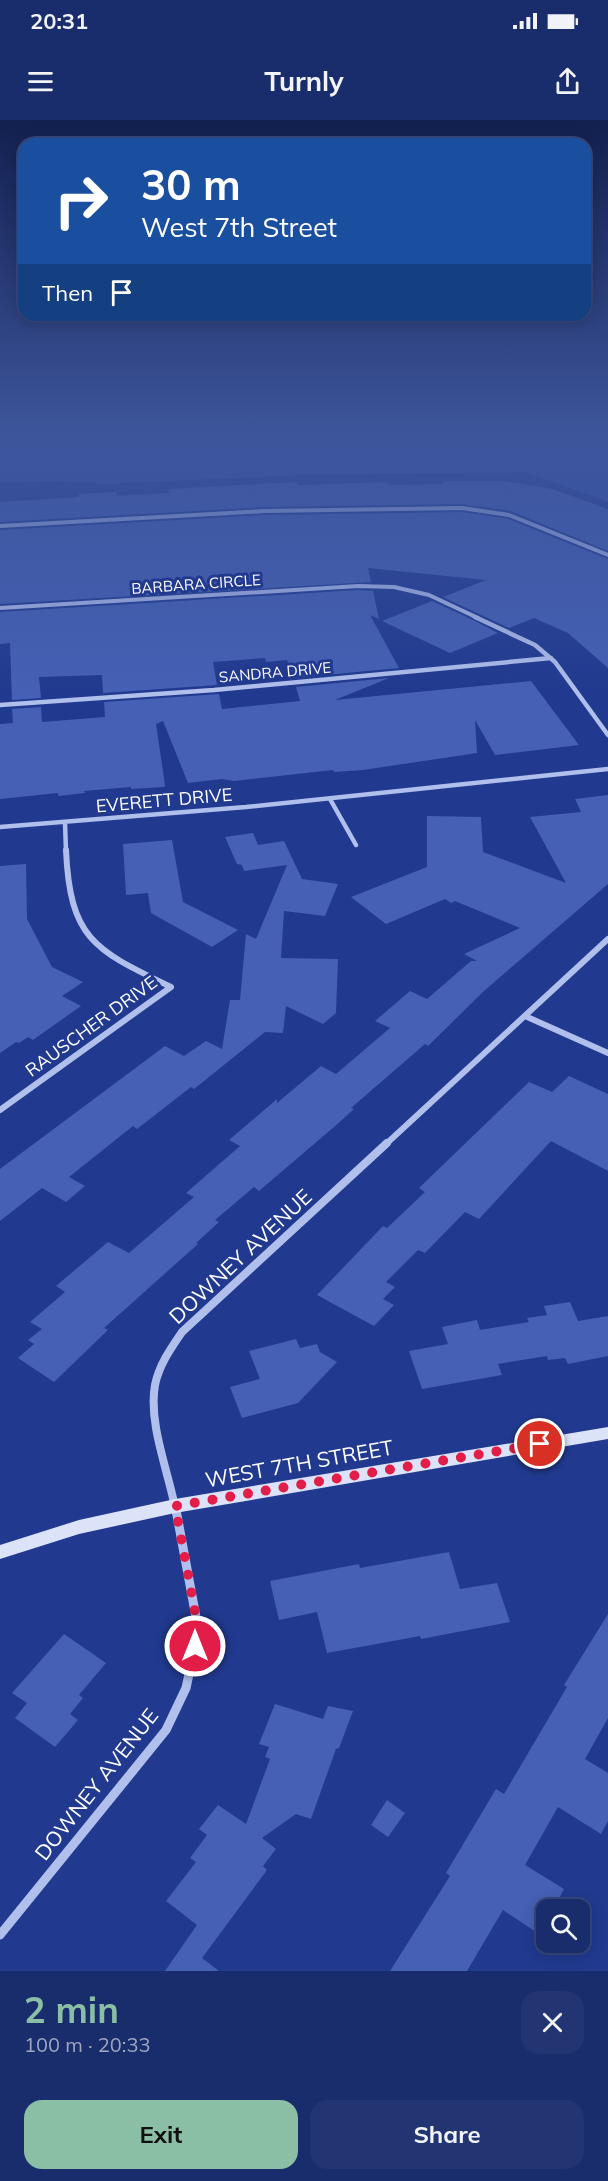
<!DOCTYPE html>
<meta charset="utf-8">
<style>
body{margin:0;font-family:Mulish,sans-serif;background:#223471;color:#f1f3f6;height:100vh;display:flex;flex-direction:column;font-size:22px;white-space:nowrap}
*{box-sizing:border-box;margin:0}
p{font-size:20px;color:#9fa7c1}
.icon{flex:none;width:33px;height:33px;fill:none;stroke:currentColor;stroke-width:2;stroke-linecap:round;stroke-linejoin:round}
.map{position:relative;height:1851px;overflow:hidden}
.drawer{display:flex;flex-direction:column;background:#192c6b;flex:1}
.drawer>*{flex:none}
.top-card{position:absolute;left:18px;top:18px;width:573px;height:183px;border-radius:18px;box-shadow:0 3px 15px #0003,0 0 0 2px #37487e;background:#1a4fa0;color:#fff;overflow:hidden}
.tools{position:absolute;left:536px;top:1779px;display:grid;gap:12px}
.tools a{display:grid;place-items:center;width:54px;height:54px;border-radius:12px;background:#192c6b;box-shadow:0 3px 15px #0003,0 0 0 2px #37487e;font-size:30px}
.pin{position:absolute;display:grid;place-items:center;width:51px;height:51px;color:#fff;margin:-26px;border:3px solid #fff;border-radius:50%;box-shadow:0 2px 6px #0007}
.me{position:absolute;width:66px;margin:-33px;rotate:0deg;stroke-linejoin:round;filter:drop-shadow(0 0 4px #0008)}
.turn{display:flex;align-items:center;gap:21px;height:126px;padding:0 24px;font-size:27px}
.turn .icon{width:78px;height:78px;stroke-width:2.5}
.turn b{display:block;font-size:42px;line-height:51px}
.then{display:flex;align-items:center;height:57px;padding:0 24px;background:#0003;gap:12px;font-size:22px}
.round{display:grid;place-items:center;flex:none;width:63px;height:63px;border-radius:18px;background:#223471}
.headline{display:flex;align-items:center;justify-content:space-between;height:102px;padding:0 24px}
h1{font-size:36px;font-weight:700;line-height:45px;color:#8abfa5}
.button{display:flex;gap:12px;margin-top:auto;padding:12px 24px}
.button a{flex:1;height:69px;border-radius:18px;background:#8abfa5;color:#111;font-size:24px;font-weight:700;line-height:69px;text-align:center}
.button a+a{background:#223471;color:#f1f3f6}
.status{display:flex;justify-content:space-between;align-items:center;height:42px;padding:0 30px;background:#192c6b;direction:ltr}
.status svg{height:16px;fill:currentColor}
header{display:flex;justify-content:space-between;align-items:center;height:78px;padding:0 24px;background:#192c6b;font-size:27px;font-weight:700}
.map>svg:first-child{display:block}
.green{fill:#3452ac}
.building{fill:#4560b4}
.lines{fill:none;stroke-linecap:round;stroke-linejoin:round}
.street-far4{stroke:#b0bfec;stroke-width:4}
.street-far3{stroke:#b0bfec;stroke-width:4.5}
.street-far2{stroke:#b0bfec;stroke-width:6}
.street-far1{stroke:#b0bfec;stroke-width:8}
.street{stroke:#b0bfec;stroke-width:9}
.secondary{fill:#dce3f9;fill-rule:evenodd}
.route{stroke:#e11d48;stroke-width:10;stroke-dasharray:0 18}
.labels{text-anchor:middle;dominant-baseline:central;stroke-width:6;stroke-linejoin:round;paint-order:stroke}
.far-street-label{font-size:15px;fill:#fff;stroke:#213a8f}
.street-label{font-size:18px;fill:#fff;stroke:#213a8f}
.near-street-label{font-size:21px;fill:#fff;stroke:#213a8f}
</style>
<div class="status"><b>20:31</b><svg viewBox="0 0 49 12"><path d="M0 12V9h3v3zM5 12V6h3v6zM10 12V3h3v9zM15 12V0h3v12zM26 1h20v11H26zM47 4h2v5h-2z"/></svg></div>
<header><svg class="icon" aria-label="menu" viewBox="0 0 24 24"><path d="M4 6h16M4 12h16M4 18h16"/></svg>Turnly<svg class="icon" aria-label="share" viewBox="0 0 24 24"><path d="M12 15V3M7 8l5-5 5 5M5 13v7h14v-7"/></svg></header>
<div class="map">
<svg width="608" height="1851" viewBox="0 0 608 1851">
<rect width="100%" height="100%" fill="#213a8f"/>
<path class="green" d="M 0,311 L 608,311 L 608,382 L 526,352 L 300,355 L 104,364 L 59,361 L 0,363 Z"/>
<path class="building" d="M 443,361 L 505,361 L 552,369 L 608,389 L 608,431 L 511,391 L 462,384 L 265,387 L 0,402 L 0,382 L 79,377 L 79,374 L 116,372 L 117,376 L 169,373 L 168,369 L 297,362 L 298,365 L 388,362 L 389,365 L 443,364 Z
M 462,392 L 508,399 L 608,439 L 608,548 L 568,513 L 534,498 L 509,508 L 443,477 L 486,460 L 368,448 L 371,462 L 0,484 L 0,410 L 265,395 Z
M 358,470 L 373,471 L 379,499 L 370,495 L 399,548 L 293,558 L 287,540 L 266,542 L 265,538 L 213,542 L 217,565 L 103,573 L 102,555 L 39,557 L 41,578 L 12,580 L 10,523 L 0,524 L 0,492 Z
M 432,481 L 471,499 L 498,513 L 450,533 L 382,501 Z
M 389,558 L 335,580 L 531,561 L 579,625 L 495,635 L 475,600 L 477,633 L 363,650 L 334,652 L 333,650 L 234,661 L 222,659 L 188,663 L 163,601 L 156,604 L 165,665 L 164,667 L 131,669 L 131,667 L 84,671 L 85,673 L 58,676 L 58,673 L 0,679 L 0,604 L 13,603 L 12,589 L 41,587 L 42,602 L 105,597 L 104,582 L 219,574 L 222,589 L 300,581 L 296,567 Z
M 608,675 L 608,764 L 484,871 L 428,926 L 425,924 L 351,988 L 354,989 L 334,1007 L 259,1071 L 254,1067 L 215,1100 L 219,1102 L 196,1123 L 198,1124 L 104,1208 L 108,1210 L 54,1262 L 18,1238 L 34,1224 L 28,1220 L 42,1209 L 30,1202 L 65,1172 L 56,1166 L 108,1122 L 129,1133 L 194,1077 L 186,1073 L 240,1026 L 229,1020 L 277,979 L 277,983 L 321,946 L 336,954 L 390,908 L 375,901 L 410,871 L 427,879 L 471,841 L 477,841 L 464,834 L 520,808 L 455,781 L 451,783 L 445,779 L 386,804 L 351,777 L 427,747 L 427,696 L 481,697 L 483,732 L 566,763 L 530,697 L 581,692 L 575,679 Z
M 253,713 L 258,725 L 284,721 L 302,759 L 338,764 L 325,796 L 284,791 L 281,838 L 338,839 L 336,893 L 323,904 L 286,886 L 283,913 L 265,912 L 194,969 L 191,967 L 137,1009 L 133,1006 L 69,1057 L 85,1066 L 66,1082 L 42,1068 L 0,1101 L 0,1049 L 165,926 L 184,936 L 206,921 L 222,929 L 230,880 L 240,880 L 246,814 L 256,819 L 287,745 L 244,751 L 242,745 L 237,744 L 225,717 Z
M 172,720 L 183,782 L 238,810 L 212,827 L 151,793 L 148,773 L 126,775 L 123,724 Z
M 26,744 L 27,799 L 52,847 L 83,862 L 62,876 L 81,886 L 33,920 L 28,917 L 19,923 L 16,922 L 0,933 L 0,746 Z
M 569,956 L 608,974 L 608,1051 L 551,1021 L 479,1099 L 465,1092 L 425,1133 L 418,1130 L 386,1162 L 395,1167 L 383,1179 L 394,1185 L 374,1206 L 317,1175 L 383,1106 L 387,1108 L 425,1072 L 419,1068 L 529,962 L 552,972 Z
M 570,1182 L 578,1201 L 608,1196 L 608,1236 L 568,1244 L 565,1238 L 548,1240 L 547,1236 L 498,1244 L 502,1255 L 422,1269 L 409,1231 L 448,1224 L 442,1207 L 477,1200 L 480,1210 L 529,1202 L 527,1198 L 547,1195 L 544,1186 Z
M 296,1219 L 300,1228 L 317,1224 L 320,1232 L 337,1242 L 298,1283 L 242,1298 L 230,1267 L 260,1259 L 249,1231 Z
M 449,1432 L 460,1469 L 497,1463 L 510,1502 L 421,1519 L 420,1516 L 327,1533 L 317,1492 L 279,1500 L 270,1461 L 359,1444 L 360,1448 Z
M 608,1494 L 608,1598 L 585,1639 L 608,1653 L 608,1701 L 601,1714 L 558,1687 L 525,1745 L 564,1769 L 553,1790 L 546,1790 L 546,1802 L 539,1814 L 503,1790 L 467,1851 L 390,1851 L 450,1756 L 446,1753 L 496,1669 L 504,1674 L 567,1567 L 564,1565 Z
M 64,1514 L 106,1543 L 79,1575 L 83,1578 L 70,1594 L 78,1600 L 55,1627 L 15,1598 L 27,1583 L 12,1573 Z
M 275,1584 L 323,1599 L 328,1586 L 353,1591 L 339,1628 L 336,1629 L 311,1699 L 296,1694 L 262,1718 L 276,1729 L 263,1746 L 267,1750 L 202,1838 L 219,1851 L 165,1851 L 197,1805 L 166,1781 L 196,1742 L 190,1738 L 207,1715 L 199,1709 L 218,1685 L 246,1704 L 270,1639 L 265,1637 L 269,1627 L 259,1624 Z
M 387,1680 L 405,1693 L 388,1717 L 371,1705 Z"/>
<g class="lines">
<path class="street-far4" d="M 0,406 L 265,391 L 462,388 L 509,395 L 608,435
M 0,488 L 358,466 L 394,467 L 429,475 L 478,498"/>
<path class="street-far3" d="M 475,497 L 535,525 L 555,542 L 608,615
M 0,585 L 214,570 L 551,538
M 330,679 L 356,725
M 65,702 L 66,732
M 0,707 L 246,687 L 608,649"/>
<path class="street-far2" d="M 525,896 L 608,933
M 0,990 L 171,867 C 95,830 70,820 66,730
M 385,1025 L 608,819"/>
<path class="street-far1" d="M 176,1392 C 169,1353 148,1304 155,1265 C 159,1245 171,1228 182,1212 L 387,1023"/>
<path class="street" d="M 0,1815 L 166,1610 L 186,1568 L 195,1526 L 196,1497 L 176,1390"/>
<path class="secondary" d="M 608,1307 L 608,1319 L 175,1393 L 79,1414 L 0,1439 L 0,1425 L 79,1400 L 175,1379 Z"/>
</g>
<linearGradient id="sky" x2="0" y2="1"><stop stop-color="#12204f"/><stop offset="0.55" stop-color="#3d559b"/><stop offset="1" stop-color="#3d559b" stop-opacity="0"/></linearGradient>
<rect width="608" height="570" fill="url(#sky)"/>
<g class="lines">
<path class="route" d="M 195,1526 L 196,1497 L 175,1386 L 540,1324"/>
</g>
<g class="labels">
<g class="far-street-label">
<text transform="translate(196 464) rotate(-4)">BARBARA CIRCLE</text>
<text transform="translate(275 552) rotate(-5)">SANDRA DRIVE</text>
</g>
<g class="street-label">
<text transform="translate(164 680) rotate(-5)">EVERETT DRIVE</text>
<text transform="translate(91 906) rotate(-36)">RAUSCHER DRIVE</text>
</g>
<g class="near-street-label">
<text transform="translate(240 1136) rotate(-43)">DOWNEY AVENUE</text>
<text transform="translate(299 1343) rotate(-10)">WEST 7TH STREET</text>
<text transform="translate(96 1664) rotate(-52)">DOWNEY AVENUE</text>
</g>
</g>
</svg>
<div class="tools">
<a><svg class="icon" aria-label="search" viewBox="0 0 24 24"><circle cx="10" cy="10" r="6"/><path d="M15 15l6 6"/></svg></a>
</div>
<div class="pin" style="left:540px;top:1324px;background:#d93025"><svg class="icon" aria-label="arrive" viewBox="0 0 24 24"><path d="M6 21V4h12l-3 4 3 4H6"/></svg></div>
<svg class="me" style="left:195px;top:1526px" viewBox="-20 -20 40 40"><circle r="17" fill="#e11d48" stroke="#fff" stroke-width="3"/><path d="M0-11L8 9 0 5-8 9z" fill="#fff"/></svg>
<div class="top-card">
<div class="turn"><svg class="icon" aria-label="right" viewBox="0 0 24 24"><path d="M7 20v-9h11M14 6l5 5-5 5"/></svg><div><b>30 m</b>West 7th Street</div></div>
<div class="then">Then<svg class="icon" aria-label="arrive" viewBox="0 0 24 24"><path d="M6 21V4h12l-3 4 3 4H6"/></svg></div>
</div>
</div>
<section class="drawer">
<div class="headline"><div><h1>2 min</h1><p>100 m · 20:33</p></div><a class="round"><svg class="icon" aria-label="close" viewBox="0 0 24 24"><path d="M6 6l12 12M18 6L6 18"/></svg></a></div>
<div class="button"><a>Exit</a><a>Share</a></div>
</section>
